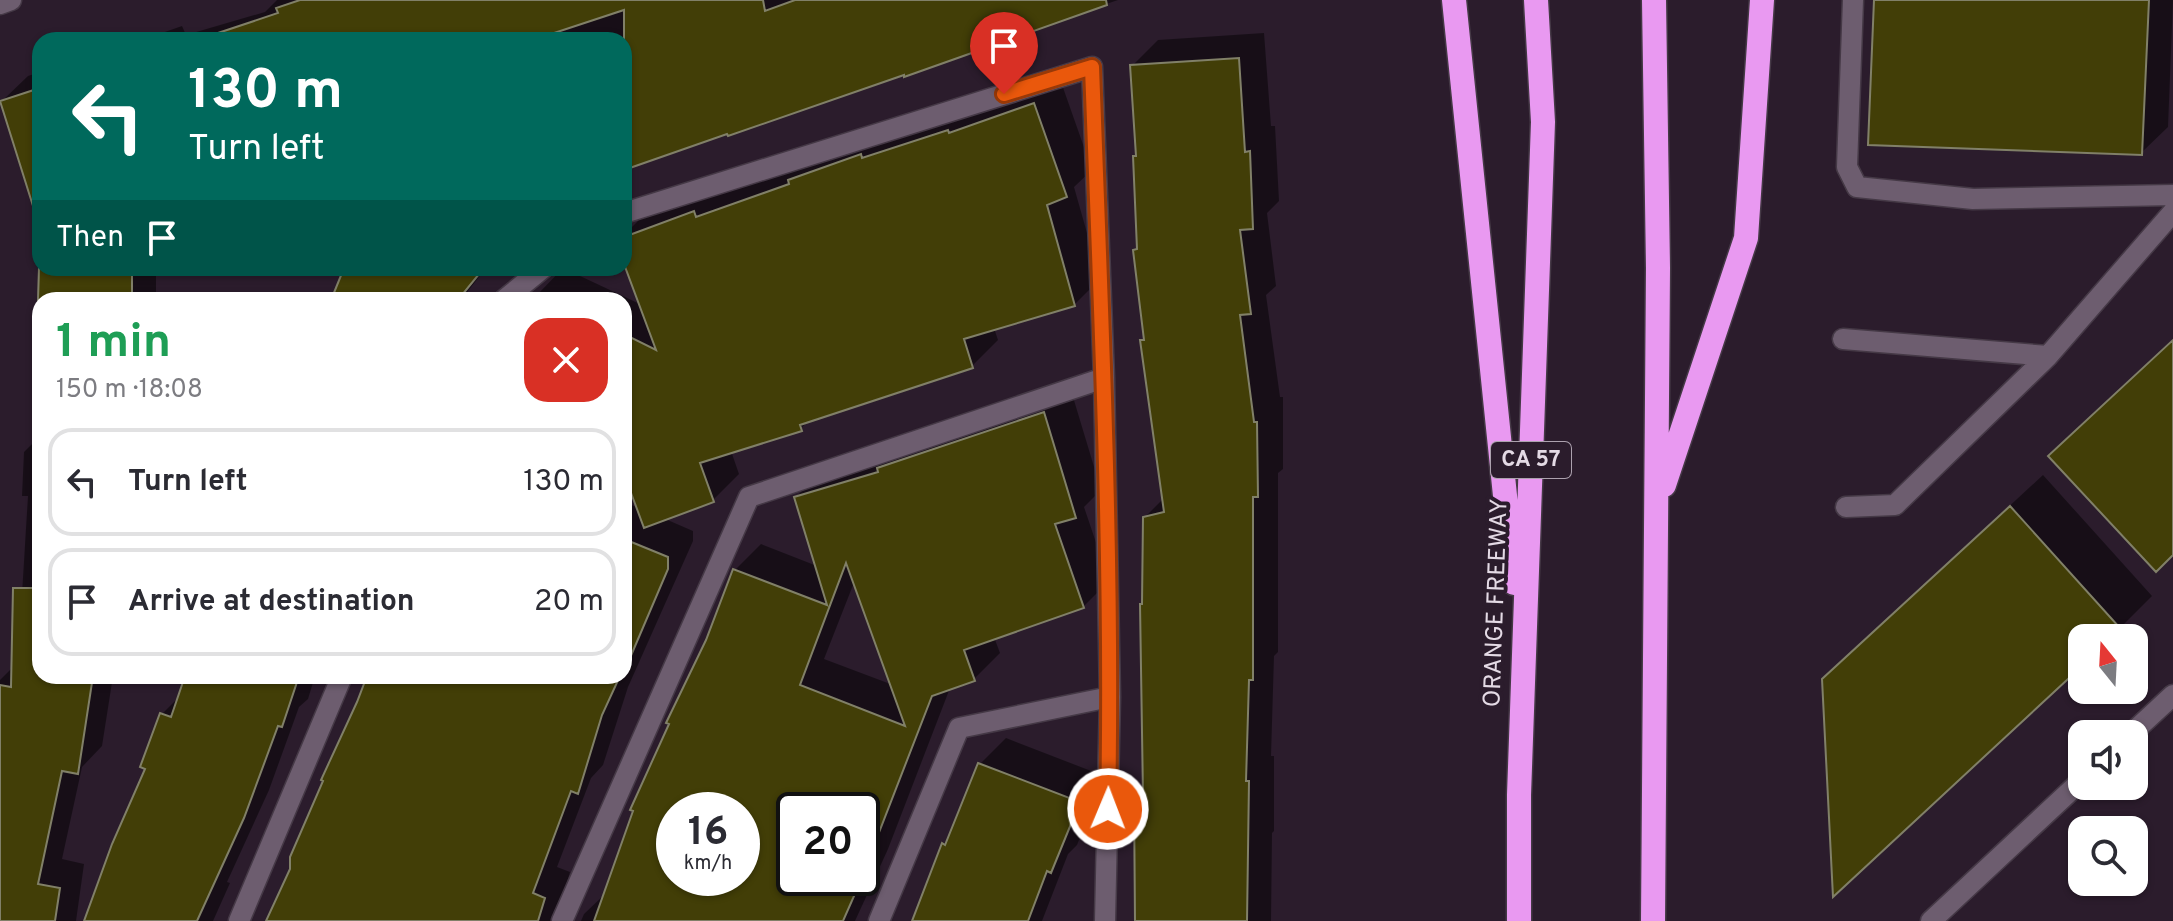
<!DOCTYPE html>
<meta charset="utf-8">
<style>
body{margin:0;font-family:Overpass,sans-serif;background:#f7f7f7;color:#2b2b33;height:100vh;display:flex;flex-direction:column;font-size:30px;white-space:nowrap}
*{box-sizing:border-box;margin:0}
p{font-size:26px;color:#7c7c81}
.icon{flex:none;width:44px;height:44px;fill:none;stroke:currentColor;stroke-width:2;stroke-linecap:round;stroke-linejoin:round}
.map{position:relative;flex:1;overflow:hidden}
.side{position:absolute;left:32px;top:292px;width:600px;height:392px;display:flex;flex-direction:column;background:#fff;border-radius:24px;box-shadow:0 2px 6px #0004}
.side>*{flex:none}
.banner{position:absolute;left:32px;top:32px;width:600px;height:244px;border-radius:24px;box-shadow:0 2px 6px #0004;background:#00695c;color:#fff;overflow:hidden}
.needle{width:52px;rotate:342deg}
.fabs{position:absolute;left:2068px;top:624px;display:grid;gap:16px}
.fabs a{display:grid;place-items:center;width:80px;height:80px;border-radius:16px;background:#fff;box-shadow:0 2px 6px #0004;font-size:40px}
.speed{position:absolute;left:656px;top:792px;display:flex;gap:16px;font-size:40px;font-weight:700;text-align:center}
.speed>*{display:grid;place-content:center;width:104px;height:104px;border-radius:50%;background:#fff;box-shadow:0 2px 6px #0004;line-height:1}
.speed small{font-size:20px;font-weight:400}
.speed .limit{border:4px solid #111;border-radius:12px;background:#fff;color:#111}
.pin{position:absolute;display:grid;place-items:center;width:68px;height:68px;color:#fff;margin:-82px -34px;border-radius:50% 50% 50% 0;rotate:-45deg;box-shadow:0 0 8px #0007}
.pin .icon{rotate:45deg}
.me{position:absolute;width:88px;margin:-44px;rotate:1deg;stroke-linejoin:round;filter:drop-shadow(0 0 6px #0008)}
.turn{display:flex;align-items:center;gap:28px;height:168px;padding:0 24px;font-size:36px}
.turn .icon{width:104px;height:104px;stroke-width:2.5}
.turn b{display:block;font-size:56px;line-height:68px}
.then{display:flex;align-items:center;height:76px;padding:0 24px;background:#0003;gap:16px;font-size:30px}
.round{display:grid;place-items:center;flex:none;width:84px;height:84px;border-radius:24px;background:#f7f7f7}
.summary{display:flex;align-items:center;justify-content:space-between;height:136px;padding:0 24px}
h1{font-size:48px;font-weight:700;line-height:60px;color:#1e9e55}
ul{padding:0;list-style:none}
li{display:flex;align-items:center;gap:24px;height:108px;margin:0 16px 12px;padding:0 8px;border:4px solid #e1e1e2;border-radius:24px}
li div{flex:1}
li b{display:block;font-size:30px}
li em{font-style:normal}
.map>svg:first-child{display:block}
.shadow{fill:#0007;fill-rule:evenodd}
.building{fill:#423e07;stroke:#818068;stroke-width:2;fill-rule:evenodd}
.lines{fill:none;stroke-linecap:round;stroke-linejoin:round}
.minor-casing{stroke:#453946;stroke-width:23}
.highway-casing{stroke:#453946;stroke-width:27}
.minor{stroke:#6d5d6f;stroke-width:20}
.highway{stroke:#e999f1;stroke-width:24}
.route-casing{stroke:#983908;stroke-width:20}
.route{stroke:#ea580c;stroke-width:14}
.labels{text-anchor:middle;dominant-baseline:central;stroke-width:8;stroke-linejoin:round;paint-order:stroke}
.shield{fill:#2b1c2c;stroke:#aca1ae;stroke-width:2}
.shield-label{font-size:22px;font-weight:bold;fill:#e4dae5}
.street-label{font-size:24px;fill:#e4dae5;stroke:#2b1c2c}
</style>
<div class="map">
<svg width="2173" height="921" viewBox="0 0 2173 921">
<rect width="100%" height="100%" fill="#2b1c2c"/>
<path class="shadow" d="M 277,0 L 1118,0 L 624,168 L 624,40 L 142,40 L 182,26 L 186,35 L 265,12 Z
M 1876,0 L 2173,0 L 2168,127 L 2141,153 Z
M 1264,33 L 1271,126 L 1275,126 L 1279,201 L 1267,213 L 1276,286 L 1266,295 L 1280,397 L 1283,397 L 1283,469 L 1278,473 L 1278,652 L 1274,656 L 1271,756 L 1274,756 L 1274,831 L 1272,833 L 1271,921 L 1138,921 L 1136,798 L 1145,789 L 1145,517 L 1164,498 L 1143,341 L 1146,338 L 1135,250 L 1139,247 L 1135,157 L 1138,154 L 1132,66 L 1158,40 Z
M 40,72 L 40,178 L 2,101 L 28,76 Z
M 1060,79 L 1092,170 L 1074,187 L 1100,279 L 1074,305 L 994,328 L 998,340 L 972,366 L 810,420 L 800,429 L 731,451 L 739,474 L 713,500 L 663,518 L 693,531 L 693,541 L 628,687 L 603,765 L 591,778 L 557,867 L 570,872 L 555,921 L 268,921 L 292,869 L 370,676 L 624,676 L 624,502 L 639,508 L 624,468 L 624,300 L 535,300 L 538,294 L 563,268 L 642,305 L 624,258 L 624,235 L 644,215 Z
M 41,268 L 156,268 L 156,300 L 41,300 Z
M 347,268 L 486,268 L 468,291 L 464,300 L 334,300 Z
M 1070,387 L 1101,490 L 1084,507 L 1109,581 L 1083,607 L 994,637 L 1000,653 L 974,679 L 950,688 L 888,849 L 855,921 L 581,921 L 584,914 L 606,893 L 735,570 L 761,544 L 817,566 L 796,497 L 822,471 ZM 855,580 L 893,685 L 824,659 ZM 674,810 L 742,810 L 742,878 L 674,878 ZM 794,810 L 862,810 L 862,878 L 794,878 Z
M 40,420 L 40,676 L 113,676 L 102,746 L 82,767 L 62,859 L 84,864 L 76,921 L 0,921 L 0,680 L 13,667 L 22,594 L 28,496 L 22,496 L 24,452 L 35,441 L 36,424 Z
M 2043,475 L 2152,596 L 2110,638 L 2082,638 L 2082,663 L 1824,680 L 1857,647 Z
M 187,676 L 315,676 L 308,699 L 299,707 L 269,790 L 227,882 L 230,883 L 213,921 L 86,921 L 148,768 L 143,766 L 162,714 L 181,695 Z
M 1006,738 L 1104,776 L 1077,845 L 1068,854 L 1042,921 L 911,921 L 916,915 L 943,844 L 950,838 L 980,764 Z"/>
<path class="building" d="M 300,0 L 763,0 L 765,11 L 795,0 L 1106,0 L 1107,5 L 904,77 L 904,75 L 728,136 L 727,134 L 624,170 L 624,10 L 533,40 L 216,40 L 215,34 L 278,13 L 276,8 Z
M 1874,0 L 2149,0 L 2142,155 L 1868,145 Z
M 1239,58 L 1245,152 L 1250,151 L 1253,229 L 1240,230 L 1251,314 L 1240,315 L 1254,422 L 1257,422 L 1258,497 L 1253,497 L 1253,680 L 1249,680 L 1246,781 L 1249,781 L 1247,921 L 1135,921 L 1134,797 L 1143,796 L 1140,604 L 1142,604 L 1143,517 L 1164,512 L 1140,340 L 1144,340 L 1133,250 L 1137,249 L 1133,156 L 1136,156 L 1130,65 Z
M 40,88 L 40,205 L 33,206 L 0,101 Z
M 1034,103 L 1067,197 L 1047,205 L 1075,306 L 964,339 L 973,368 L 800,425 L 802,431 L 700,463 L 714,502 L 644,528 L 624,474 L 624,334 L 656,350 L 624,264 L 624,237 L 694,211 L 696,217 L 789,184 L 788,180 L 861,154 L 862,158 L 948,130 L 949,133 Z
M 39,268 L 132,268 L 132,300 L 38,300 Z
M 344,268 L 484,268 L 458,300 L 331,300 Z
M 2173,340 L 2173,555 L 2156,572 L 2048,456 Z
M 1044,412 L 1076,518 L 1055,524 L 1084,608 L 964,650 L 975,681 L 932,696 L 864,871 L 862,870 L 862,810 L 794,810 L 794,878 L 862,878 L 843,921 L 594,921 L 633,811 L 630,810 L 669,724 L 666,723 L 706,640 L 733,569 L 827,605 L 794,497 L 878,472 L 877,468 ZM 846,563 L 905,726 L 800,685 ZM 674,810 L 742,810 L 742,878 L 674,878 Z
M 2010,506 L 2129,638 L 2082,638 L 2082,666 L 1833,897 L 1822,679 Z
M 624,539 L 668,557 L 668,569 L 624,672 Z
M 13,588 L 40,588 L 40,676 L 93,676 L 78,774 L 62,771 L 38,884 L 60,888 L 55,921 L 0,921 L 0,685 L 11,687 Z
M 185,676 L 299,676 L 282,727 L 278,726 L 244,818 L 197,921 L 84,921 L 112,844 L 145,769 L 140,767 L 160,713 L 171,717 Z
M 367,676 L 620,676 L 602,715 L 578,794 L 571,791 L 533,893 L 545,898 L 538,921 L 266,921 L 290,869 L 290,857 L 323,781 L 321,780 L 357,702 Z
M 978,763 L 1080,802 L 1051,873 L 1047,871 L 1028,921 L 912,921 L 942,843 L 945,845 Z"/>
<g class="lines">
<g class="minor-casing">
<path id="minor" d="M 1853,0 L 1847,167 L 1857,187 L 1973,199 L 2173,195
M 0,4 L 11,0
M 624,213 L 1092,67 L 1104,378 L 1110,697 L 1105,921
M 504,300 L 543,268
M 1843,339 L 2048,356
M 1846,507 L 1895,505 L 2048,356 L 2173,212
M 2131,734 L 2173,695
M 239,921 L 342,676
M 562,921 L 749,497 L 1104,378
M 879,921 L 959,728 L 1110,697
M 1931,921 L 2082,780"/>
</g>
<g class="highway-casing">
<path id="highway" d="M 1454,0 L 1514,583
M 1664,485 L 1746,238 L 1762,0
M 1519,921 L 1519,795 L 1543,122 L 1536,0
M 1653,921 L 1658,268 L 1654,0"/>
</g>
<use href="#minor" class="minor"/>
<use href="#highway" class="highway"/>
</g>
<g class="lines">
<g class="route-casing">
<path id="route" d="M 1004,94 L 1092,67 C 1101,314 1113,562 1108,809"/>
</g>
<use href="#route" class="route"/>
</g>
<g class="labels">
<rect class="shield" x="1491" y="442" width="80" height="36" rx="6"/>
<g class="shield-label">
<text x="1531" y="460">CA 57</text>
</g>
<g class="street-label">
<text transform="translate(1497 603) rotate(-88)">ORANGE FREEWAY</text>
</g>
</g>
</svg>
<div class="fabs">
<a><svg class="needle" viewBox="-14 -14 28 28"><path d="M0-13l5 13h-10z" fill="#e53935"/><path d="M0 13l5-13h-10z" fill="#7c7c81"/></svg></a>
<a><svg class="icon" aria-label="sound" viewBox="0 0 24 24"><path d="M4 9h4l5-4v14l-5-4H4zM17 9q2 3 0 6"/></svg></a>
<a><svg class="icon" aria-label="search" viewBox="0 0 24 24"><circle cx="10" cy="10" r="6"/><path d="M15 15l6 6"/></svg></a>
</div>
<div class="speed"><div>16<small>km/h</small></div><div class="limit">20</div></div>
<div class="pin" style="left:1004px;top:94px;background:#d93025"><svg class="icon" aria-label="arrive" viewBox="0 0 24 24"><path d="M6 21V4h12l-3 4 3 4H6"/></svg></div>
<svg class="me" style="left:1108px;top:809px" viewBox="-20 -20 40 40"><circle r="17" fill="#ea580c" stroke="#fff" stroke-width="3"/><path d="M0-11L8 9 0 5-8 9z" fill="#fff"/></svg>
<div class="banner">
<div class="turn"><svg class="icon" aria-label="left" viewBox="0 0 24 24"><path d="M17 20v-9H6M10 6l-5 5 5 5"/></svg><div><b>130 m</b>Turn left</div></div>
<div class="then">Then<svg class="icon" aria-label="arrive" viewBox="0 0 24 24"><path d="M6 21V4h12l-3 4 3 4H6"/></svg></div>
</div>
<section class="side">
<div class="summary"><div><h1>1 min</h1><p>150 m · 18:08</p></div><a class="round" style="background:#d93025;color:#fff"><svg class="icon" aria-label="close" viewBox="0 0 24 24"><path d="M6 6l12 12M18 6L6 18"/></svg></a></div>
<ul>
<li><svg class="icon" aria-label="left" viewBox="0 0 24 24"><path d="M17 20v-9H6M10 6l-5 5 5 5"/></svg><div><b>Turn left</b></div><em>130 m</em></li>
<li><svg class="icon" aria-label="arrive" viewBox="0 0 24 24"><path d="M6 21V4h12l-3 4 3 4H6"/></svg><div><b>Arrive at destination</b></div><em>20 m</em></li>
</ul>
</section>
</div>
